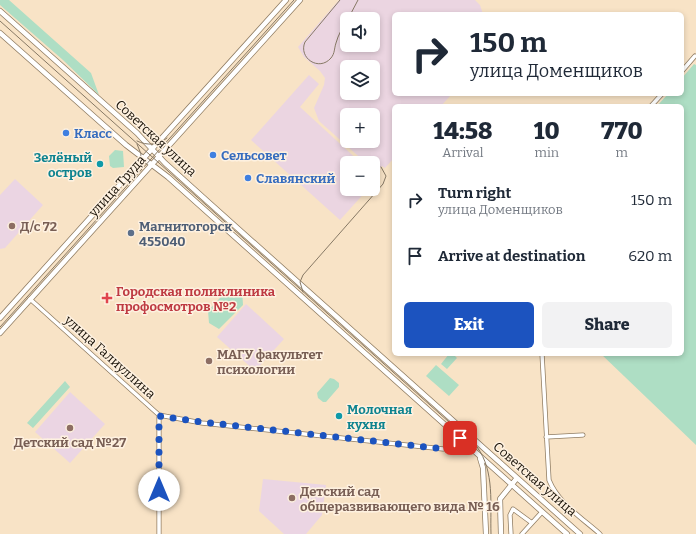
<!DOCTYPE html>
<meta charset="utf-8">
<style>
body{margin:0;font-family:Bitter,serif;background:#f2f2f3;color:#1f2937;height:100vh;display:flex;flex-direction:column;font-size:15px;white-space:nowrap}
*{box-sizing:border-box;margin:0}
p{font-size:13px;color:#747a83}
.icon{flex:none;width:22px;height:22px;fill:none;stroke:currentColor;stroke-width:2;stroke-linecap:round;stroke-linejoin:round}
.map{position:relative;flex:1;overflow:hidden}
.drawer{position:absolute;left:392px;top:104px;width:292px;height:252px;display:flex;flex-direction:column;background:#fff;border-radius:6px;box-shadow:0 2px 6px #0003}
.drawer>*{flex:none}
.banner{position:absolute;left:392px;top:12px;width:292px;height:84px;border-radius:6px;box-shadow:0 2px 6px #0003;background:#fff;color:#1f2937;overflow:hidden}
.controls{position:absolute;left:340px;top:12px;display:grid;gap:8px}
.controls a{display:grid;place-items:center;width:40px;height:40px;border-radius:6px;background:#fff;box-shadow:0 2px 6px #0003;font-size:20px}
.pin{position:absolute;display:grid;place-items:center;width:34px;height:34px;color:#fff;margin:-17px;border-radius:8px;box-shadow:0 2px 6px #0006}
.me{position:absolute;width:44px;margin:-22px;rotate:0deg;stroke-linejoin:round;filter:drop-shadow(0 0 3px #0008)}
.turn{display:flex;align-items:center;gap:14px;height:84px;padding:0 12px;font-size:18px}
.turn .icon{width:52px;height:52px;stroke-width:2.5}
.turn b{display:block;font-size:28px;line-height:34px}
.eta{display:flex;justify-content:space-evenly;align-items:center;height:68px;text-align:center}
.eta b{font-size:24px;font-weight:800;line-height:28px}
.primary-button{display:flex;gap:8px;margin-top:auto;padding:8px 12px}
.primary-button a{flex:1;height:46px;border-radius:6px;background:#1c53bf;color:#fff;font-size:16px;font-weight:800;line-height:46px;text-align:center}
.primary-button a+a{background:#f2f2f3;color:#1f2937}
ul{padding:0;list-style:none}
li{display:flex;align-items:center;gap:12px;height:56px;padding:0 12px}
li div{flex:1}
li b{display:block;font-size:15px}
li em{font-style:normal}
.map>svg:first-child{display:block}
.industrial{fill:#ebd5e1;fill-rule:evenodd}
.education{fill:#ebd5e3}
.green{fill:#aedec4}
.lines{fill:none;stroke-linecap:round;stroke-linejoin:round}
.minor-casing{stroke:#907d63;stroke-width:5}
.major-casing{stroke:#907d63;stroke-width:6}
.minor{stroke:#fff;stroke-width:3.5}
.major{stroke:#fff;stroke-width:4.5}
.tram{stroke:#877965;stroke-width:1}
.route{stroke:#1c53bf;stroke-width:7;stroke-dasharray:0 12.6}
.shop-dot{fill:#3f7fe0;stroke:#fef1e0;stroke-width:1.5}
.culture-dot{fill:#0f9aa8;stroke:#fef1e0;stroke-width:1.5}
.education-dot{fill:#8d6e63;stroke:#fef1e0;stroke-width:1.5}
.service-dot{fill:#5c6f8a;stroke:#fef1e0;stroke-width:1.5}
.health-dot{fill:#e0444e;stroke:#fef1e0;stroke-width:1.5}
.labels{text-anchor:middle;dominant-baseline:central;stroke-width:3;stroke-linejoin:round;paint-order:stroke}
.shop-label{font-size:13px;font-weight:bold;fill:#366cbe;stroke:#fef1e0;text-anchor:start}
.street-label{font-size:13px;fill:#171006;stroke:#fef1e0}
.culture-label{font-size:13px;font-weight:bold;fill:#0d838f;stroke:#fef1e0;text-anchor:end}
.education-label{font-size:13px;font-weight:bold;fill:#785e54;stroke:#fef1e0;text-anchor:start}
.service-label{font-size:13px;font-weight:bold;fill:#4e5e75;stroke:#fef1e0;text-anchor:start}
.health-label{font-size:13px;font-weight:bold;fill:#be3a42;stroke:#fef1e0;text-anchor:start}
</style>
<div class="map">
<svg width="696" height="534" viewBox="0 0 696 534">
<rect width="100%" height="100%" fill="#f8e3c6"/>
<path class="industrial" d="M 339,0 L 475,0 L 480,5 L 483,14 L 394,14 L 394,94 L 451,95 L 441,106 L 394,106 L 394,158 L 385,168 L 382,166 L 376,172 L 373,169 L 373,163 L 366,163 L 319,121 L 314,108 L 324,85 L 325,78 L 320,71 L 304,57 L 298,47 ZM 347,19 L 373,19 L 373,45 L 347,45 ZM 347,67 L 373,67 L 373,93 L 347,93 ZM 347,115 L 373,115 L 373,141 L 347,141 Z
M 309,75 L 319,84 L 300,107 L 361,163 L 347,163 L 347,189 L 368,189 L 340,220 L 251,140 Z"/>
<path class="education" d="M 15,179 L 43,205 L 5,248 L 0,249 L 0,195 Z
M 246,304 L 284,339 L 255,371 L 217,337 Z
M 70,392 L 105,424 L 70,463 L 35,432 Z
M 263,479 L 326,485 L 322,515 L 306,534 L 284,534 L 259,511 Z"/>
<path class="green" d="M 0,0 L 9,0 L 91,73 L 99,95 L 63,60 L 0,5 Z
M 694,64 L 696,65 L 696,445 L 601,354 L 682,354 L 682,106 L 657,106 L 668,94 L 682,94 L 682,78 Z
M 115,150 L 123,151 L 124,167 L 113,168 L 110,166 L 109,156 Z
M 229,288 L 235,291 L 239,288 L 242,289 L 243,305 L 219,329 L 209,323 L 208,311 Z
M 449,354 L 453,354 L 457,358 L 447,369 L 441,364 Z
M 436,365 L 459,385 L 449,396 L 426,376 Z
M 330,378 L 334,379 L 339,383 L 339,387 L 326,402 L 323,402 L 318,398 L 317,393 Z
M 65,381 L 70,387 L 33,428 L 27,423 Z"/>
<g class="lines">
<g class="minor-casing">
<path id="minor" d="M 682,71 L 695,56
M 651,106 L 662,94
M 30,299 L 159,415 L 159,534
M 542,354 L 549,480 C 558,503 582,518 600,534
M 159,415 L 202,423 L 443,449 L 451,447 L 460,438
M 546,437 L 583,435
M 511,534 L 510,515 L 513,509 L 532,523
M 522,534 L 542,512"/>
</g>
<g class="major-casing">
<path id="major" d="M 0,11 L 137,133 L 165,163 L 206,200 L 580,534
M 0,33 L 126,145 L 168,177 L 567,534
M 0,318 L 286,0
M 0,333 L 300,0
M 480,458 L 483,468 L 486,534
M 501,534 L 500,499 L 517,478"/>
</g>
<use href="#minor" class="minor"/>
<use href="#major" class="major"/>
<path class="tram" d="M 340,0 L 305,42 C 298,58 319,72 331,58 C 335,53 334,49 336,43 C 338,35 343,27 347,20
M 348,19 L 358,0
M 0,21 L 477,447 C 495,471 490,505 491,534
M 137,141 C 147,146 159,145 167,138
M 137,144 L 141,154 L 138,172
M 303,292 L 300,282 L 303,275 L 383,184 L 386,176 L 381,167
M 0,327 L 294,0"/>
</g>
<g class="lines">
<path class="route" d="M 159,490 L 159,416 L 202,422 L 444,449 L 451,448 L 460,438"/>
</g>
<g class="shop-dot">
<circle cx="66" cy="133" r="4"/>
<circle cx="213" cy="155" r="4"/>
<circle cx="248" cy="178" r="4"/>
</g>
<g class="culture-dot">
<circle cx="100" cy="164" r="4"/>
<circle cx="339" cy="416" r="4"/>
</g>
<g class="education-dot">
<circle cx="12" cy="226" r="4"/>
<circle cx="209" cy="361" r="4"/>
<circle cx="70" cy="428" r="4"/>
<circle cx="292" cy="498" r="4"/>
</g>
<circle class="service-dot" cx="131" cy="233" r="4"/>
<path class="health-dot" d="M105 292h4v4h4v4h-4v4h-4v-4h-4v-4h4z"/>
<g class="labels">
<g class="shop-label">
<text x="74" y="133">Класс</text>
<text x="221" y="155">Сельсовет</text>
<text x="256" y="178">Славянский</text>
</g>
<g class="street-label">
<text transform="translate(156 138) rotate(43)">Советская улица</text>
<text transform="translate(117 186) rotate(-48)">улица Труда</text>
<text transform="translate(110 357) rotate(42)">улица Галиуллина</text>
<text transform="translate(535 479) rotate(41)">Советская улица</text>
</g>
<g class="culture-label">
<text x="92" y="157">Зелёный<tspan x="92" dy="15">остров</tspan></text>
<text x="347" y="409" text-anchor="start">Молочная<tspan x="347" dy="15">кухня</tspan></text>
</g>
<g class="education-label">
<text x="20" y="226">Д/с 72</text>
<text x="217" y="354">МАГУ факультет<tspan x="217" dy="15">психологии</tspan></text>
<text x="70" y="442" text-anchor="middle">Детский сад №27</text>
<text x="300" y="491">Детский сад<tspan x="300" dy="15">общеразвивающего вида № 16</tspan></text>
</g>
<g class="service-label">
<text x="139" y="226">Магнитогорск<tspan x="139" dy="15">455040</tspan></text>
</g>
<g class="health-label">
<text x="116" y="291">Городская поликлиника<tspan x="116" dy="15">профосмотров №2</tspan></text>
</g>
</g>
</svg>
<div class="controls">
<a><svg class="icon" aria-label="sound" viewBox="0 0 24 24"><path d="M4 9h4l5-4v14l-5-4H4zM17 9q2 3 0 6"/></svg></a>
<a><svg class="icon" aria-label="layers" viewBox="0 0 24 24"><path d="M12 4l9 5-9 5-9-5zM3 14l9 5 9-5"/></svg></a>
<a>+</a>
<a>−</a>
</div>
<div class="pin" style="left:460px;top:438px;background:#d93025"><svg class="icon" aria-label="arrive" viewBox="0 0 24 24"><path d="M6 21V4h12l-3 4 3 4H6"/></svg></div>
<svg class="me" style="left:159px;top:490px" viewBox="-20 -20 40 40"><circle r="19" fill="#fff"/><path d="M0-13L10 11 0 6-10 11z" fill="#1c53bf"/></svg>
<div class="banner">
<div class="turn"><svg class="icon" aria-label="right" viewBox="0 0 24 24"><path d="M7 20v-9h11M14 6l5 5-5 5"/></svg><div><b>150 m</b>улица Доменщиков</div></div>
</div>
<section class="drawer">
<div class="eta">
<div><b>14:58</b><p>Arrival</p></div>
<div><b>10</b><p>min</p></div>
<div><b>770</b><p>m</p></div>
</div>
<ul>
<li><svg class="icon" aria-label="right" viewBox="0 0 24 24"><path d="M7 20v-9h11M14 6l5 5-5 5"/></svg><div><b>Turn right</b><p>улица Доменщиков</p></div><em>150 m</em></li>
<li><svg class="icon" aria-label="arrive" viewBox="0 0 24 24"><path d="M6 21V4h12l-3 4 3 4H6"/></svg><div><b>Arrive at destination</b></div><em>620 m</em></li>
</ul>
<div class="primary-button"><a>Exit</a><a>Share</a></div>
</section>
</div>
